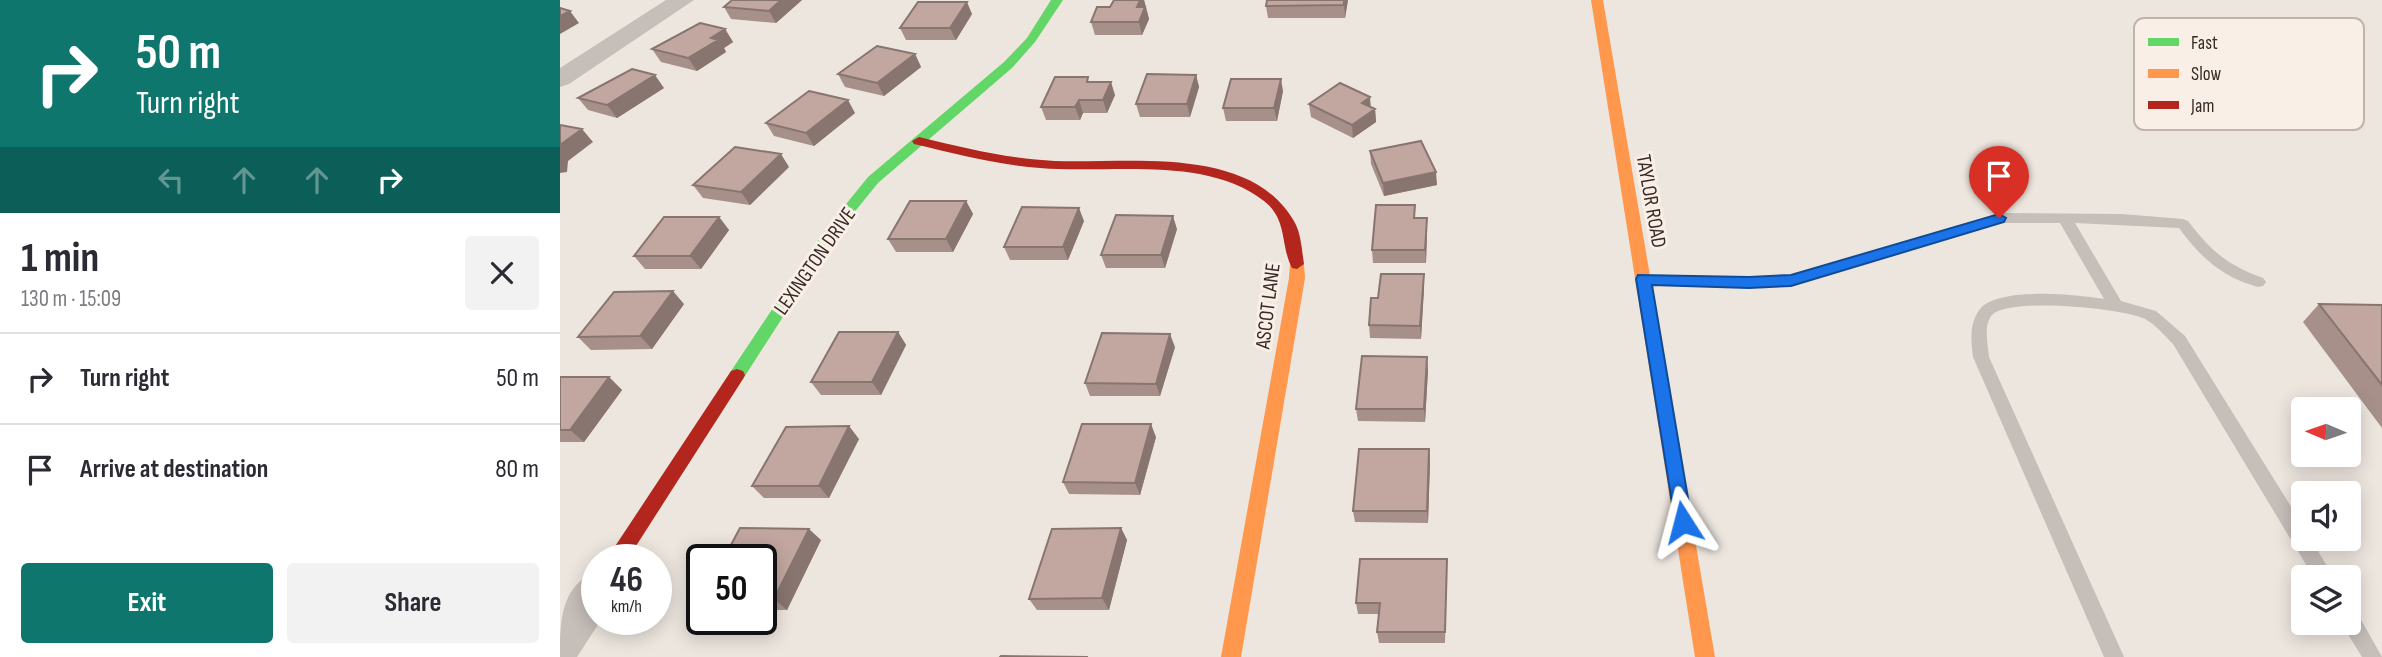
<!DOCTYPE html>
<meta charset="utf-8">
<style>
body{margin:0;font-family:"Sofia Sans Condensed",sans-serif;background:#f2f2f3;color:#2b2b33;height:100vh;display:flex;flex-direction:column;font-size:26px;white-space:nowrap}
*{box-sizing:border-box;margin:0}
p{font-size:23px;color:#7c7c81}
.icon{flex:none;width:38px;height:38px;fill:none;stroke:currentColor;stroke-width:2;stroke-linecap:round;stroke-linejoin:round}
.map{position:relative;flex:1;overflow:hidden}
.sheet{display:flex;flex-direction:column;background:#fff;width:560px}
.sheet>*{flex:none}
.top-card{background:#0f766e;color:#fff;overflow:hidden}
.needle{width:46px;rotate:272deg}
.tools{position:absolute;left:1731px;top:397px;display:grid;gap:14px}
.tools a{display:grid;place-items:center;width:70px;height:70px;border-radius:7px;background:#fff;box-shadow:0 4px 18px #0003;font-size:35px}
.speed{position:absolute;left:21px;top:544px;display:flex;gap:14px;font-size:35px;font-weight:700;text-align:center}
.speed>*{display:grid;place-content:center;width:91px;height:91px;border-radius:50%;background:#fff;box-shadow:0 4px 18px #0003;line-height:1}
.speed small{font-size:18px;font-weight:400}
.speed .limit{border:4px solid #111;border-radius:10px;background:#fff;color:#111}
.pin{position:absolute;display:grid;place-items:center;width:60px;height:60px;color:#fff;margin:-72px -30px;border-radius:50% 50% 50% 0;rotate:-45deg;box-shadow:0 0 7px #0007}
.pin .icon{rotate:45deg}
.me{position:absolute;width:77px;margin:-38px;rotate:351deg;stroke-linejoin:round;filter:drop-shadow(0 0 5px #0008)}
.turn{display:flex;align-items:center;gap:24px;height:147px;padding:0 21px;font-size:32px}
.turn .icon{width:91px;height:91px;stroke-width:2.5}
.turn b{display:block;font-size:49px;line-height:60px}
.lanes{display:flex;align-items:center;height:66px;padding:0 21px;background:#0003;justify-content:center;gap:35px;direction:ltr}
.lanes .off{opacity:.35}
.round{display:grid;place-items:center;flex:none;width:74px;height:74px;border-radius:7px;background:#f2f2f3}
.overview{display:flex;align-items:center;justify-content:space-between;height:119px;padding:0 21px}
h1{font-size:42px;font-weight:700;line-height:52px}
.primary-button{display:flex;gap:14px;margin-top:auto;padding:14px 21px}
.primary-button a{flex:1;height:80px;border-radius:7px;background:#0f766e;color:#fff;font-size:28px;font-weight:700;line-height:80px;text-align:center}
.primary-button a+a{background:#f2f2f3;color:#2b2b33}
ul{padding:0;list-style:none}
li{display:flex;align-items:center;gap:21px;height:91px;padding:0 21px;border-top:2px solid #e1e1e2}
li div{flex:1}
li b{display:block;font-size:26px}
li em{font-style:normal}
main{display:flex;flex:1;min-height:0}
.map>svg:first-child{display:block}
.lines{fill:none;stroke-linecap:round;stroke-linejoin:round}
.lane{fill:#c6beb9;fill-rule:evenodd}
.street{fill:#c6beb9;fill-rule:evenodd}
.fast{fill:#63d668;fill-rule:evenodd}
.slow{fill:#ff974d;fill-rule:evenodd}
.jam{fill:#b3261e;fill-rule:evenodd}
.wall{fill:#a7908a}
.shaded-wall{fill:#887570}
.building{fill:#c2a7a0;stroke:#887570;stroke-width:2}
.route{fill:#1a73e8;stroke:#114b97;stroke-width:2}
.labels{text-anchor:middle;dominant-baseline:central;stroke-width:6;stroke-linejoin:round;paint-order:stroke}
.street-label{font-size:21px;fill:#372a27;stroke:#faefe6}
.key{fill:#faefe6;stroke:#c0b4ad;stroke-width:2}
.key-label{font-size:19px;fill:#372a27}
</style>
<main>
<section class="sheet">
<div class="top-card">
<div class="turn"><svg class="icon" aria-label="right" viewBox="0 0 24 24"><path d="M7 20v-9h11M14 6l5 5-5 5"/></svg><div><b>50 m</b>Turn right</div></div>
<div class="lanes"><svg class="icon off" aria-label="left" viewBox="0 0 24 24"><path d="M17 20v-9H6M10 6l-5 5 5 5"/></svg><svg class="icon off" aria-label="ahead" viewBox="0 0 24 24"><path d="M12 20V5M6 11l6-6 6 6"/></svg><svg class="icon off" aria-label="ahead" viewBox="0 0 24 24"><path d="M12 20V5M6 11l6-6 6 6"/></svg><svg class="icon" aria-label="right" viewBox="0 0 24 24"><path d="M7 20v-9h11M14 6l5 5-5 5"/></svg></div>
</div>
<div class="overview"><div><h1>1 min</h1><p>130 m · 15:09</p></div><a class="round"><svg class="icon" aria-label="close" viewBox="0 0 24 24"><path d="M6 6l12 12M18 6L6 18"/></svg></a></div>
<ul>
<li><svg class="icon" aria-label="right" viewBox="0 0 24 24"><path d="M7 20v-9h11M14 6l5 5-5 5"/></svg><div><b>Turn right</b></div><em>50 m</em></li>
<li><svg class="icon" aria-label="arrive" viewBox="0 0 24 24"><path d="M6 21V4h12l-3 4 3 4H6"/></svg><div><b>Arrive at destination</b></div><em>80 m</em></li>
</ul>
<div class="primary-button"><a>Exit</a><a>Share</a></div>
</section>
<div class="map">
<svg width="1822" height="657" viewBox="0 0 1822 657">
<rect width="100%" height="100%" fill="#ede6df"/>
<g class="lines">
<path class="lane" d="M 1439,213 L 1562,214 L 1623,219 L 1628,221 C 1651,251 1667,265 1703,278 L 1706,282 L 1703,286 L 1698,287 C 1662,277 1641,258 1619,228 L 1515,223 L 1561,301 L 1596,311 L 1625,336 L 1743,526 L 1743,539 L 1751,539 L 1774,578 L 1754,578 L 1613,344 C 1605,336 1596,325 1585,319 C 1563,308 1450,297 1432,315 C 1423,325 1428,345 1429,357 L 1564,657 L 1544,657 L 1413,357 C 1411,341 1409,323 1420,309 C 1439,286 1517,295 1544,299 L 1500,223 L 1439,223 L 1231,285 L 1189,288 L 1083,284 L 1075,279 L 1083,274 L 1189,278 L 1231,275 Z
M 1788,607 L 1795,609 L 1822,657 L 1802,657 L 1781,623 L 1788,623 Z"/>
<path class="street" d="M 106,0 L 134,0 L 9,84 L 0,87 L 0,68 Z
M 37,571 L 37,620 L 41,620 L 17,657 L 0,657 C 0,622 0,586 37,571 Z"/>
<path class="fast" d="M 491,0 L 503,0 L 475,42 L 452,68 L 318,183 L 275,236 L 183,379 L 171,379 L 169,375 L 171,371 L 265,230 L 308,177 L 444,62 L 467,38 Z"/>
<path class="slow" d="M 1031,0 L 1043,0 L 1155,657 L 1135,657 Z
M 737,259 L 744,264 L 745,278 L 681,657 L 661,657 L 729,278 L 730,264 Z"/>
<path class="jam" d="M 359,137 C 404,148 449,159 495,161 C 571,164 691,144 735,223 C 741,234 742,251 744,264 L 737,269 L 732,268 C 720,245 728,220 704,201 C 646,155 549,174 480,168 C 438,165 396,154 354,144 L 352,141 Z
M 177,369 L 183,371 L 185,375 L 183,379 L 67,560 L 46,560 L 171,371 Z"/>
</g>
<path class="wall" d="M 172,0 L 242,0 L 216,23 L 171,19 L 164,7 Z
M 584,0 L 589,19 L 582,35 L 535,35 L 531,22 L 550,7 Z
M 788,0 L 785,18 L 708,18 L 706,6 Z
M 412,14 L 396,40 L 346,40 L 340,28 Z
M 165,29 L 173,42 L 164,48 L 166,52 L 137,71 L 101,62 L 92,49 Z
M 355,54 L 361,67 L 324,96 L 285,87 L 278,74 Z
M 636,75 L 639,87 L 630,117 L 580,117 L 576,104 Z
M 530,82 L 555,95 L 547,113 L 523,113 L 520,120 L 486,120 L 481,107 Z
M 104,88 L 57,118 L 28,110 L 18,98 Z
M 723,91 L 717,121 L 666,121 L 663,108 Z
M 749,104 L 811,107 L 815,109 L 816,122 L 793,138 L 751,117 Z
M 295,113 L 254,146 L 214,136 L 206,123 Z
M 810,151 L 877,185 L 824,196 L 811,164 Z
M 229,167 L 190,205 L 143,198 L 133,185 Z
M 406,201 L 413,214 L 393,252 L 336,252 L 328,239 Z
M 159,217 L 169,230 L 141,269 L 85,269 L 74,256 Z
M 856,218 L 867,231 L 866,263 L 813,263 L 812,250 Z
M 524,221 L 508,260 L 450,260 L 444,247 Z
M 617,229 L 605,268 L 546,268 L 541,255 Z
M 864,288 L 861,339 L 810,338 L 809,325 L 818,298 Z
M 124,304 L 92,349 L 31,350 L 18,337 Z
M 1759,304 L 1822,305 L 1822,428 L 1743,322 Z
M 338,332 L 346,345 L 321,395 L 261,395 L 251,382 Z
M 615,347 L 600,396 L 530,396 L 525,383 Z
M 868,370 L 865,422 L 798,421 L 796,409 Z
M 0,377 L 49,377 L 62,390 L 24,442 L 0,442 Z
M 596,437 L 580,495 L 509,494 L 503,482 Z
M 299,439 L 269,498 L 204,498 L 192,486 Z
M 869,449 L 870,462 L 868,523 L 795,522 L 793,511 Z
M 561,528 L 567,540 L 549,610 L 477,610 L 469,599 Z
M 261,540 L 227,610 L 201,610 L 201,560 Z
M 887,559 L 885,643 L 819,643 L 817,632 L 819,614 L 798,614 L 796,603 Z"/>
<path class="shaded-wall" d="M 221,0 L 242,0 L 216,23 L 209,11 Z
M 580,0 L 584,0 L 589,19 L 582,35 L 579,22 L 577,7 Z
M 784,0 L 788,0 L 785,18 L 784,5 Z
M 407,2 L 412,14 L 396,40 L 390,28 Z
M 10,11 L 19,23 L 0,34 L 0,16 Z
M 165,29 L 173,42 L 164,48 L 166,52 L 137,71 L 128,58 L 151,38 Z
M 355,54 L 361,67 L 324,96 L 317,83 Z
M 95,75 L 104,88 L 57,118 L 47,105 Z
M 636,75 L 639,87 L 630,117 L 627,104 Z
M 721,79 L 723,91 L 717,121 L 714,108 Z
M 551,82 L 555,95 L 547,113 L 543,100 Z
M 810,97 L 811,110 L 802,103 Z
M 288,100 L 295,113 L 254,146 L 246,133 Z
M 519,100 L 523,113 L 520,120 L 515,107 Z
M 815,109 L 816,122 L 793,138 L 792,125 Z
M 22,129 L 33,142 L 8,161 L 7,172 L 0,173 L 0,145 Z
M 221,154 L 229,167 L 190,205 L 181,192 Z
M 876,172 L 877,185 L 824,196 L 823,183 Z
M 406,201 L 413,214 L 393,252 L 386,239 Z
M 519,208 L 524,221 L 508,260 L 503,247 Z
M 613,216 L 617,229 L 605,268 L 601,255 Z
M 159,217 L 169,230 L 141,269 L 130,256 Z
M 867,218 L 867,231 L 866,263 L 865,250 Z
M 864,274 L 864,288 L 861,339 L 860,326 Z
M 113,291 L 124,304 L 92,349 L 80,336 Z
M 338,332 L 346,345 L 321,395 L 312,382 Z
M 610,334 L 615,347 L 600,396 L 596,384 Z
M 867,357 L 868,370 L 865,422 L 864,409 Z
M 49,377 L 62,390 L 24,442 L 10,430 Z
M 591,424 L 596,437 L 580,495 L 575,483 Z
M 289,426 L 299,439 L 269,498 L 259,486 Z
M 869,449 L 870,462 L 868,523 L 867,511 Z
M 561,528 L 567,540 L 549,610 L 542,598 Z
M 249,529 L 261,540 L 227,610 L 214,599 Z"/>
<path class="building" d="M 172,0 L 221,0 L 209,11 L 164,7 Z
M 554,0 L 580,0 L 577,7 L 585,7 L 579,22 L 531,22 L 537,7 L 550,7 Z
M 707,0 L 784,0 L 784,5 L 706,6 Z
M 358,2 L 407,2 L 390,28 L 340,28 Z
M 0,8 L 10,11 L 0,16 Z
M 140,23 L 165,29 L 151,38 L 158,40 L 128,58 L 92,49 Z
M 317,46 L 355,54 L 317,83 L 278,74 Z
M 72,69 L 95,75 L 47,105 L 18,98 Z
M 587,74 L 636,75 L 627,104 L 576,104 Z
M 495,77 L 528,77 L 527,82 L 551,82 L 543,100 L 519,100 L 515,107 L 481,107 Z
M 671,79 L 721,79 L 714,108 L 663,108 Z
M 780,83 L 810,97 L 802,103 L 815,109 L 792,125 L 749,104 Z
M 249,91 L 288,100 L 246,133 L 206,123 Z
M 0,125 L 22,129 L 0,145 Z
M 861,141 L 876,172 L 823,183 L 810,151 Z
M 175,147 L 221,154 L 181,192 L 133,185 Z
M 350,201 L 406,201 L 386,239 L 328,239 Z
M 816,205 L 855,205 L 854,218 L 867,218 L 865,250 L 812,250 Z
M 462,207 L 519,208 L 503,247 L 444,247 Z
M 556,215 L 613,216 L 601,255 L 541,255 Z
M 104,217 L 159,217 L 130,256 L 74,256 Z
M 821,274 L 864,274 L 860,326 L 809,325 L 811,298 L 818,298 Z
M 113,291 L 80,336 L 18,337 L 54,292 Z
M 1759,304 L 1822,305 L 1822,385 Z
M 279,332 L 338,332 L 312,382 L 251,382 Z
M 542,333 L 610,334 L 596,384 L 525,383 Z
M 802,356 L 867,357 L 864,409 L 796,409 Z
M 0,377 L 49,377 L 10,430 L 0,430 Z
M 522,424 L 591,424 L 575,483 L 503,482 Z
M 289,426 L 259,486 L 192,486 L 226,427 Z
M 799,449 L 869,449 L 867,511 L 793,511 Z
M 180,528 L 249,529 L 214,599 L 201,599 L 201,560 L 163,560 Z
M 561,528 L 542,598 L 469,599 L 492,529 Z
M 800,559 L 887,559 L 885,632 L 817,632 L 820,603 L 796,603 Z
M 441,656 L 528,657 L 440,657 Z"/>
<path class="route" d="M 1439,214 L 1446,218 L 1444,222 L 1231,286 L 1189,288 L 1092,285 L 1132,522 L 1129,528 L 1116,528 L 1076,279 L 1078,275 L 1189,277 L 1231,275 Z"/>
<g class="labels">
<g class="street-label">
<text transform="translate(1091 201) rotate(80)">TAYLOR ROAD</text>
<text transform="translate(255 261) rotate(-55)">LEXINGTON DRIVE</text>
<text transform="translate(708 306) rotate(-83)">ASCOT LANE</text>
</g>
</g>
<rect x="1574" y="18" width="230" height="112" rx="10" class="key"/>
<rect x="1588" y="38" width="31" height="8" fill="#63d668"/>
<rect x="1588" y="69" width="31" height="9" fill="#ff974d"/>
<rect x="1588" y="101" width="31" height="8" fill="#b3261e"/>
<g class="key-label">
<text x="1631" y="49">Fast</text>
<text x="1631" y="80">Slow</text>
<text x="1631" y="112">Jam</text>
</g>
</svg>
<div class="tools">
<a><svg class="needle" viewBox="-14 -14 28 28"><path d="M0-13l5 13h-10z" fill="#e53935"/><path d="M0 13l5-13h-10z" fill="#7c7c81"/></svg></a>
<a><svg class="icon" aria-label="sound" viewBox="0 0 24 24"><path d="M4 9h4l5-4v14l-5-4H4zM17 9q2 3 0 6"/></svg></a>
<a><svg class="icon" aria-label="layers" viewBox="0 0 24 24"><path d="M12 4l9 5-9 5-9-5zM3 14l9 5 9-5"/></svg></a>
</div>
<div class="speed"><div>46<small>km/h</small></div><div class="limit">50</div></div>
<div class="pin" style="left:1439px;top:218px;background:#d93025"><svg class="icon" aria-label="arrive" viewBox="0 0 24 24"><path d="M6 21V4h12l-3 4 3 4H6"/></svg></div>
<svg class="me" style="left:1123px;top:522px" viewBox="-20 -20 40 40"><path d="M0-17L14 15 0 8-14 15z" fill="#1a73e8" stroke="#fff" stroke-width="4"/></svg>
</div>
</main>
